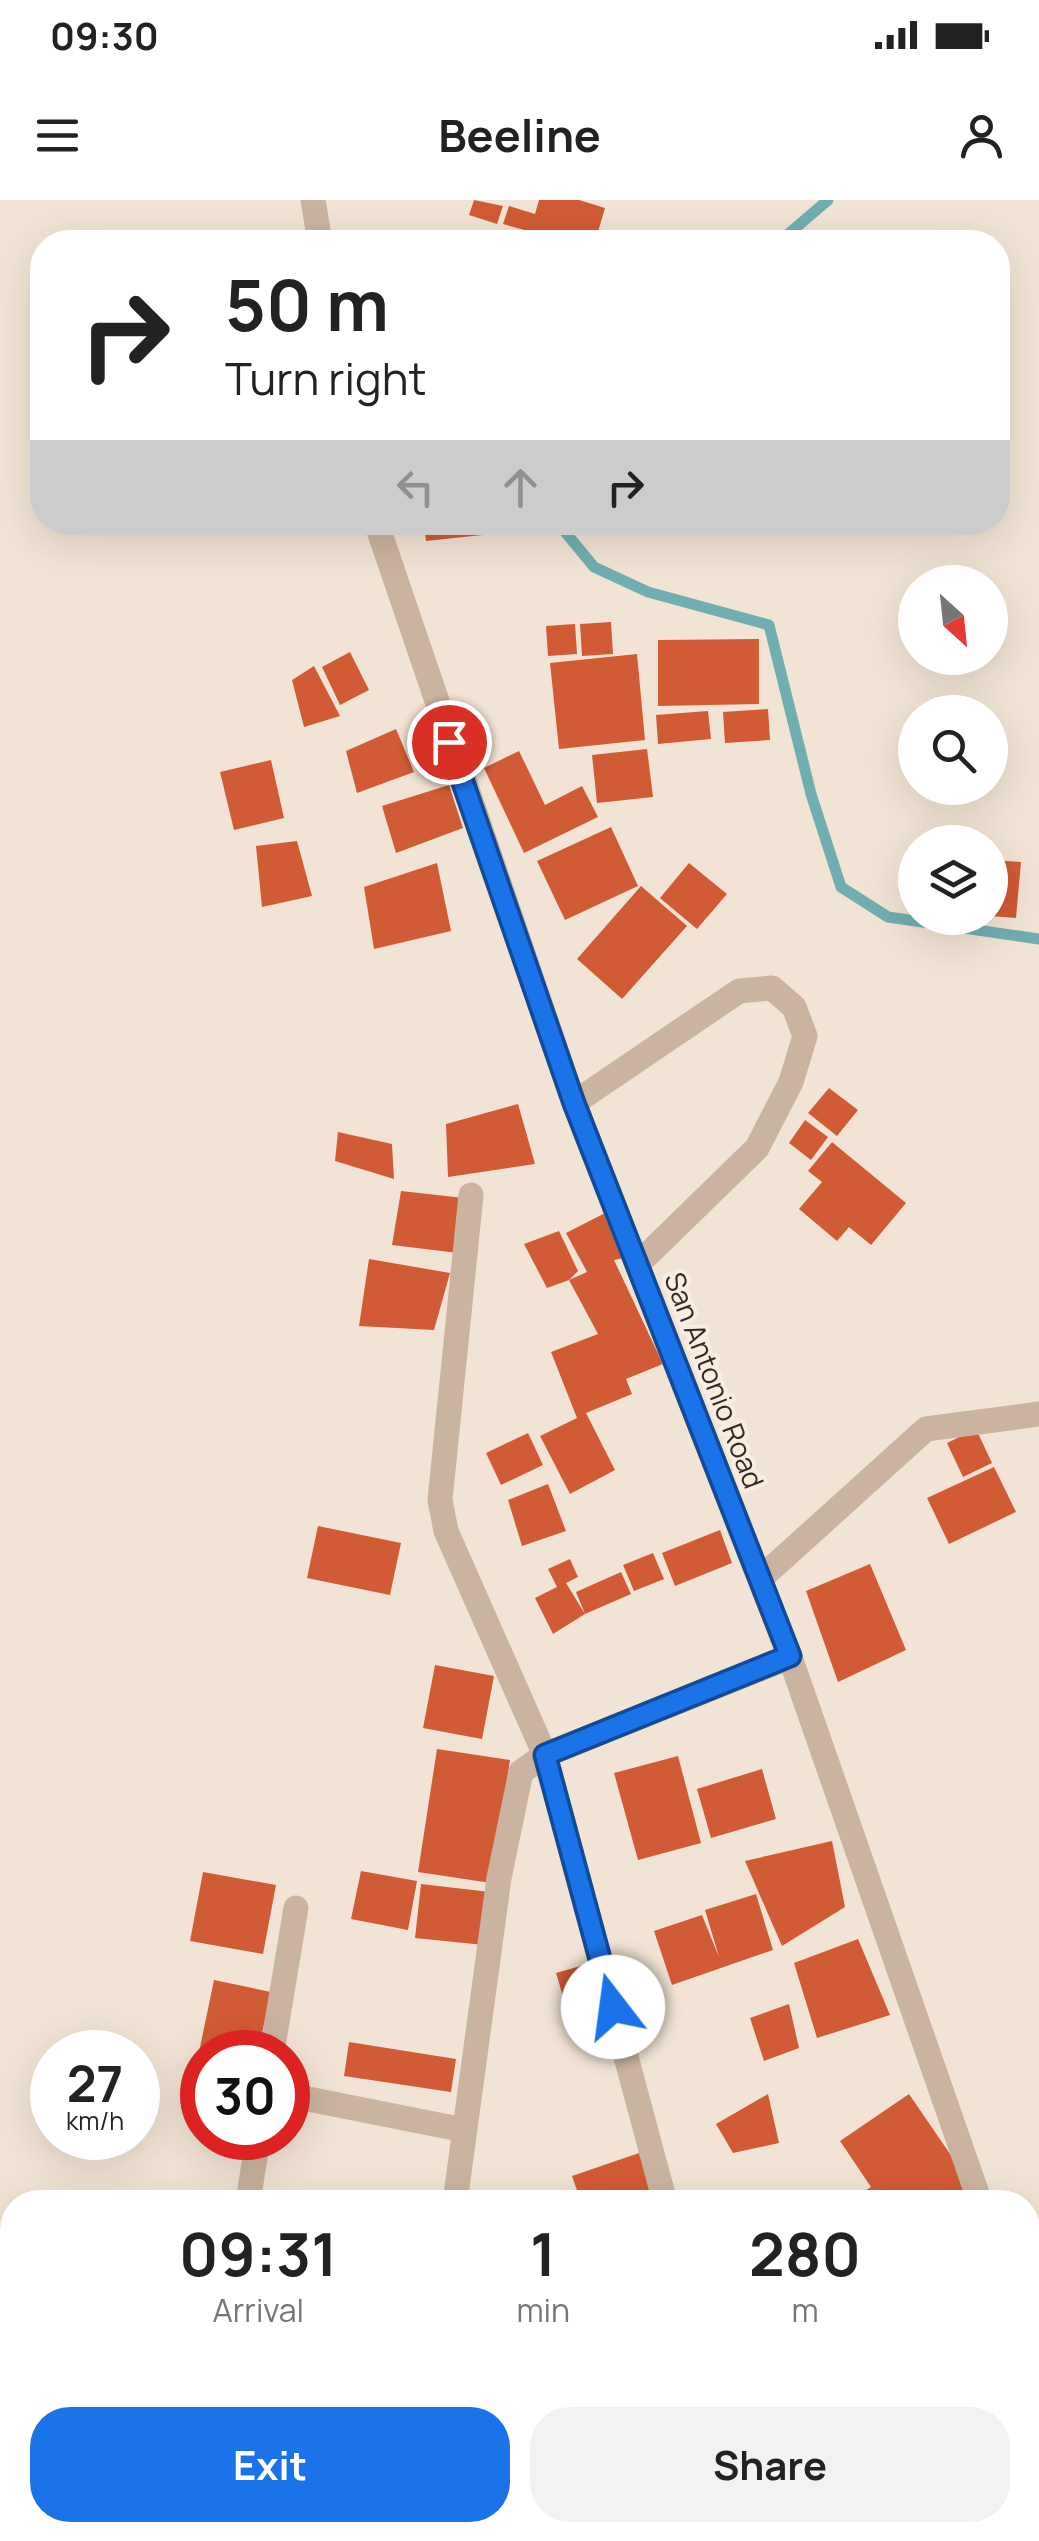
<!DOCTYPE html>
<style>
body{margin:0;font-family:Manrope,sans-serif;background:#f2f2f2;color:#222;height:100vh;display:flex;flex-direction:column;font-size:38px;white-space:nowrap}
*{box-sizing:border-box;margin:0}
p{font-size:32px;color:#767676}
.icon{flex:none;width:55px;height:55px;fill:none;stroke:currentColor;stroke-width:2;stroke-linecap:round;stroke-linejoin:round}
.map{position:relative;flex:1;overflow:hidden}
.details{position:absolute;left:0px;top:1990px;width:1040px;height:352px;display:flex;flex-direction:column;background:#fff;border-radius:40px 40px 0 0;box-shadow:0 10px 40px #0002}
.details>*{flex:none}
.top-card{position:absolute;left:30px;top:30px;width:980px;height:305px;border-radius:40px;box-shadow:0 10px 40px #0002;background:#fff;color:#222;overflow:hidden}
.needle{width:65px;rotate:153deg}
.fabs{position:absolute;left:898px;top:365px;display:grid;gap:20px}
.fabs a{display:grid;place-items:center;width:110px;height:110px;border-radius:50%;background:#fff;box-shadow:0 10px 40px #0002;font-size:50px}
.speed{position:absolute;left:30px;top:1830px;display:flex;gap:20px;font-size:50px;font-weight:700;text-align:center}
.speed>*{display:grid;place-content:center;width:130px;height:130px;border-radius:50%;background:#fff;box-shadow:0 10px 40px #0002;line-height:1}
.speed small{font-size:25px;font-weight:400}
.speed .limit{border:15px solid #d22;background:#fff;color:#111}
.pin{position:absolute;display:grid;place-items:center;width:85px;height:85px;color:#fff;margin:-42px;border:5px solid #fff;border-radius:50%;box-shadow:0 2px 10px #0007}
.me{position:absolute;width:110px;margin:-55px;rotate:345deg;stroke-linejoin:round;filter:drop-shadow(0 0 8px #0008)}
.turn{display:flex;align-items:center;gap:35px;height:210px;padding:0 30px;font-size:45px}
.turn .icon{width:130px;height:130px;stroke-width:2.5}
.turn b{display:block;font-size:70px;line-height:85px}
.lanes{display:flex;align-items:center;height:95px;padding:0 30px;background:#0003;justify-content:center;gap:50px;direction:ltr}
.lanes .off{opacity:.35}
.eta{display:flex;justify-content:space-evenly;align-items:center;height:170px;text-align:center}
.eta b{font-size:60px;font-weight:700;line-height:70px}
.cta{display:flex;gap:20px;margin-top:auto;padding:20px 30px}
.cta a{flex:1;height:115px;border-radius:40px;background:#1a73e8;color:#fff;font-size:40px;font-weight:700;line-height:115px;text-align:center}
.cta a+a{background:#f2f2f2;color:#222}
.status{display:flex;justify-content:space-between;align-items:center;height:70px;padding:0 50px;background:#fff;direction:ltr}
.status svg{height:28px;fill:currentColor}
header{display:flex;justify-content:space-between;align-items:center;height:130px;padding:0 30px;background:#fff;font-size:45px;font-weight:700}
.map>svg:first-child{display:block}
.lines{fill:none;stroke-linecap:round;stroke-linejoin:round}
.stream{stroke:#71aeb1;stroke-width:11}
.building{fill:#d15b34}
.minor{stroke:#cbb49f;stroke-width:25}
.route-casing{stroke:#114b97;stroke-width:25}
.route{stroke:#1a73e8;stroke-width:18}
.labels{text-anchor:middle;dominant-baseline:central;stroke-width:8;stroke-linejoin:round;paint-order:stroke}
.street-label{font-size:28px;fill:#342924;stroke:#faeee0}
</style>
<div class="status"><b>09:30</b><svg viewBox="0 0 49 12"><path d="M0 12V9h3v3zM5 12V6h3v6zM10 12V3h3v9zM15 12V0h3v12zM26 1h20v11H26zM47 4h2v5h-2z"/></svg></div>
<header><svg class="icon" aria-label="menu" viewBox="0 0 24 24"><path d="M4 6h16M4 12h16M4 18h16"/></svg>Beeline<svg class="icon" aria-label="person" viewBox="0 0 24 24"><circle cx="12" cy="8" r="4"/><path d="M4 21q1-7 8-7t8 7"/></svg></header>
<div class="map">
<svg width="1039" height="2341" viewBox="0 0 1039 2341">
<rect width="100%" height="100%" fill="#f2e4d4"/>
<g class="lines">
<path class="stream" d="M 779,42 L 828,0
M 557,322 L 594,367 L 648,392 L 769,425 L 811,594 L 841,687 L 888,717 L 1039,739"/>
</g>
<path class="building" d="M 474,0 L 503,6 L 497,24 L 469,15 Z
M 539,0 L 579,0 L 605,8 L 595,42 L 568,42 L 503,24 L 509,6 L 535,14 Z
M 491,322 L 492,334 L 426,341 L 424,324 Z
M 611,422 L 613,454 L 582,456 L 580,424 Z
M 575,424 L 577,454 L 548,456 L 546,426 Z
M 759,439 L 759,504 L 658,506 L 658,440 Z
M 350,452 L 369,490 L 340,505 L 322,467 Z
M 637,454 L 645,540 L 559,549 L 550,463 Z
M 314,466 L 340,516 L 304,527 L 292,480 Z
M 768,509 L 770,540 L 725,543 L 723,512 Z
M 708,511 L 711,539 L 658,544 L 656,515 Z
M 396,529 L 414,572 L 357,593 L 346,551 Z
M 647,549 L 653,597 L 597,603 L 592,555 Z
M 519,551 L 545,605 L 582,586 L 598,617 L 524,653 L 484,568 Z
M 271,560 L 284,618 L 234,630 L 220,572 Z
M 449,585 L 463,628 L 396,653 L 382,606 Z
M 611,627 L 638,686 L 565,720 L 537,661 Z
M 297,641 L 312,696 L 262,707 L 256,646 Z
M 990,660 L 1021,662 L 1016,718 L 990,716 Z
M 437,663 L 451,731 L 374,749 L 364,687 Z
M 689,663 L 727,694 L 697,729 L 660,698 Z
M 641,686 L 687,726 L 622,799 L 577,759 Z
M 829,888 L 858,910 L 837,936 L 808,913 Z
M 518,904 L 535,964 L 448,977 L 446,924 Z
M 805,920 L 828,937 L 811,960 L 789,943 Z
M 338,932 L 392,944 L 394,979 L 335,961 Z
M 832,942 L 906,1003 L 871,1045 L 849,1027 L 837,1041 L 799,1009 L 822,982 L 808,971 Z
M 401,991 L 464,998 L 458,1053 L 392,1045 Z
M 607,1012 L 623,1058 L 614,1060 L 663,1164 L 626,1179 L 632,1194 L 586,1213 L 615,1270 L 570,1294 L 540,1236 L 577,1218 L 551,1152 L 598,1134 L 569,1080 L 547,1088 L 524,1044 L 559,1031 L 578,1071 L 569,1080 L 587,1072 L 566,1033 Z
M 369,1059 L 450,1073 L 434,1130 L 359,1126 Z
M 976,1229 L 992,1263 L 963,1277 L 947,1243 Z
M 528,1233 L 543,1265 L 501,1285 L 486,1253 Z
M 994,1267 L 1016,1312 L 949,1344 L 927,1298 Z
M 548,1284 L 566,1331 L 522,1346 L 508,1300 Z
M 318,1326 L 401,1343 L 390,1395 L 307,1378 Z
M 720,1330 L 732,1363 L 675,1386 L 662,1353 Z
M 653,1353 L 664,1379 L 634,1391 L 623,1365 Z
M 570,1359 L 578,1377 L 566,1383 L 585,1414 L 576,1392 L 621,1372 L 631,1394 L 585,1414 L 553,1434 L 535,1398 L 557,1387 L 548,1369 Z
M 870,1364 L 906,1450 L 838,1482 L 806,1391 Z
M 435,1465 L 494,1476 L 482,1539 L 423,1528 Z
M 437,1549 L 510,1560 L 491,1683 L 418,1672 Z
M 678,1556 L 701,1643 L 638,1660 L 614,1573 Z
M 762,1569 L 776,1619 L 711,1638 L 697,1589 Z
M 832,1641 L 845,1707 L 782,1746 L 745,1661 Z
M 361,1671 L 417,1681 L 408,1730 L 351,1719 Z
M 203,1672 L 276,1685 L 263,1754 L 190,1741 Z
M 421,1684 L 490,1692 L 484,1745 L 415,1738 Z
M 756,1694 L 773,1750 L 672,1785 L 654,1731 L 702,1715 L 719,1757 L 705,1710 Z
M 858,1739 L 890,1815 L 817,1838 L 794,1763 Z
M 598,1761 L 616,1820 L 574,1833 L 556,1773 Z
M 214,1780 L 271,1792 L 258,1852 L 202,1852 L 202,1858 L 198,1857 Z
M 789,1804 L 799,1848 L 764,1861 L 750,1818 Z
M 349,1842 L 456,1859 L 451,1892 L 344,1876 Z
M 768,1894 L 779,1943 L 733,1953 L 716,1924 Z
M 909,1894 L 974,1989 L 971,2002 L 848,2002 L 871,1987 L 840,1941 Z
M 639,1953 L 656,2002 L 581,2002 L 572,1976 Z
M 378,1990 L 436,2001 L 435,2002 L 376,2002 Z
M 1028,2297 L 1039,2329 L 1006,2341 L 944,2341 L 939,2330 L 1028,2330 Z"/>
<g class="lines">
<path class="minor" d="M 313,0 L 320,42
M 376,322 L 574,903 L 790,1457 L 980,2002
M 574,903 L 739,791 L 772,788 L 794,807 L 805,836 L 791,882 L 757,948 L 638,1064
M 760,1379 L 926,1229 L 1039,1214
M 272,1852 L 296,1708
M 288,1895 L 464,1930
M 248,2002 L 258,1938
M 455,2002 L 499,1678 L 521,1572 L 545,1555 L 446,1331 L 440,1300 L 471,995
M 665,2002 L 545,1555 L 790,1457
M 1028,2148 L 1039,2190
M 0,2207 L 12,2201
M 763,2330 L 766,2341
M 194,2341 L 195,2330
M 405,2341 L 407,2330
M 633,2341 L 634,2330"/>
</g>
<g class="lines">
<g class="route-casing">
<path id="route" d="M 449,542 L 574,903 L 790,1456 L 545,1555 L 613,1807"/>
</g>
<use href="#route" class="route"/>
</g>
<g class="labels">
<g class="street-label">
<text transform="translate(715 1180) rotate(69)">San Antonio Road</text>
</g>
</g>
</svg>
<div class="fabs">
<a><svg class="needle" viewBox="-14 -14 28 28"><path d="M0-13l5 13h-10z" fill="#e53935"/><path d="M0 13l5-13h-10z" fill="#767676"/></svg></a>
<a><svg class="icon" aria-label="search" viewBox="0 0 24 24"><circle cx="10" cy="10" r="6"/><path d="M15 15l6 6"/></svg></a>
<a><svg class="icon" aria-label="layers" viewBox="0 0 24 24"><path d="M12 4l9 5-9 5-9-5zM3 14l9 5 9-5"/></svg></a>
</div>
<div class="speed"><div>27<small>km/h</small></div><div class="limit">30</div></div>
<div class="pin" style="left:449px;top:542px;background:#d93025"><svg class="icon" aria-label="arrive" viewBox="0 0 24 24"><path d="M6 21V4h12l-3 4 3 4H6"/></svg></div>
<svg class="me" style="left:613px;top:1807px" viewBox="-20 -20 40 40"><circle r="19" fill="#fff"/><path d="M0-13L10 11 0 6-10 11z" fill="#1a73e8"/></svg>
<div class="top-card">
<div class="turn"><svg class="icon" aria-label="right" viewBox="0 0 24 24"><path d="M7 20v-9h11M14 6l5 5-5 5"/></svg><div><b>50 m</b>Turn right</div></div>
<div class="lanes"><svg class="icon off" aria-label="left" viewBox="0 0 24 24"><path d="M17 20v-9H6M10 6l-5 5 5 5"/></svg><svg class="icon off" aria-label="ahead" viewBox="0 0 24 24"><path d="M12 20V5M6 11l6-6 6 6"/></svg><svg class="icon" aria-label="right" viewBox="0 0 24 24"><path d="M7 20v-9h11M14 6l5 5-5 5"/></svg></div>
</div>
<section class="details">
<div class="eta">
<div><b>09:31</b><p>Arrival</p></div>
<div><b>1</b><p>min</p></div>
<div><b>280</b><p>m</p></div>
</div>
<div class="cta"><a>Exit</a><a>Share</a></div>
</section>
</div>
